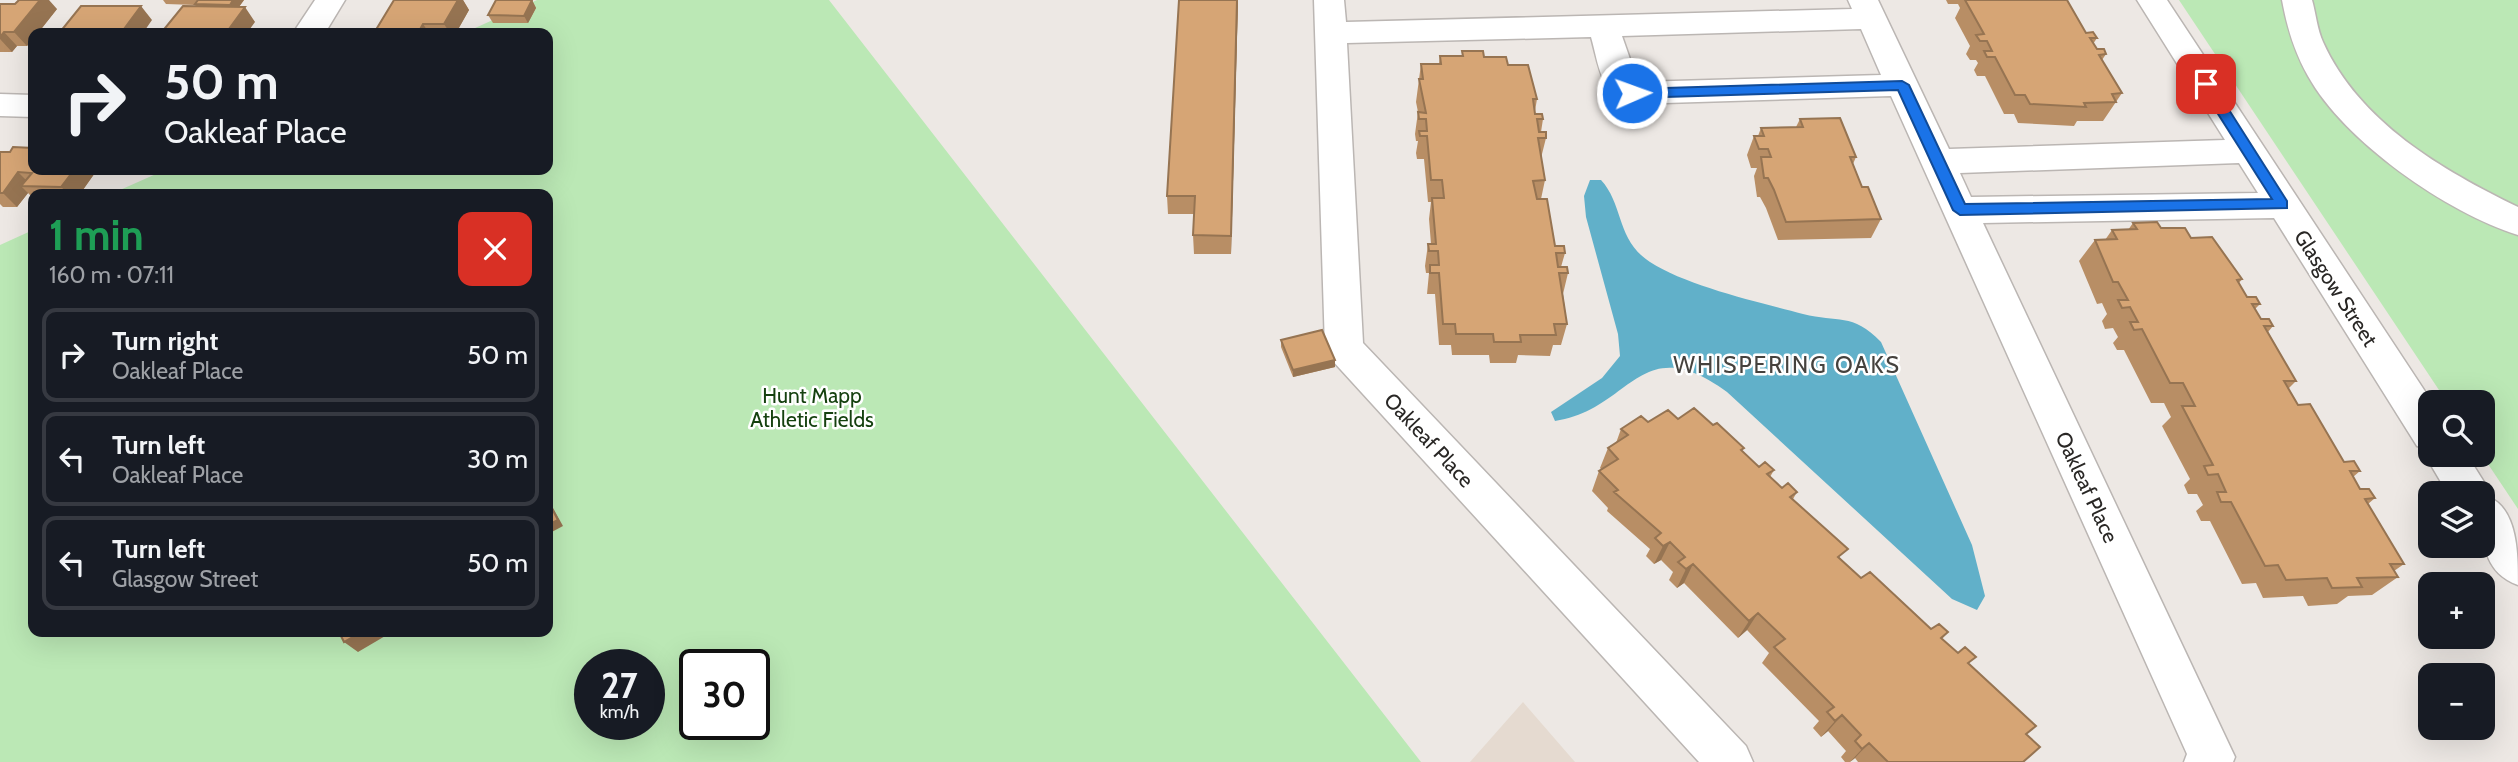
<!DOCTYPE html>
<meta charset="utf-8">
<style>
body{margin:0;font-family:Cabin,sans-serif;background:#20242c;color:#f1f3f6;height:100vh;display:flex;flex-direction:column;font-size:26px;white-space:nowrap}
*{box-sizing:border-box;margin:0}
p{font-size:23px;color:#9ea1a6}
.icon{flex:none;width:38px;height:38px;fill:none;stroke:currentColor;stroke-width:2;stroke-linecap:round;stroke-linejoin:round}
.map{position:relative;flex:1;overflow:hidden}
.sheet{position:absolute;left:28px;top:189px;width:525px;height:448px;display:flex;flex-direction:column;background:#171b24;border-radius:14px;box-shadow:0 7px 28px #0002}
.sheet>*{flex:none}
.guide{position:absolute;left:28px;top:28px;width:525px;height:147px;border-radius:14px;box-shadow:0 7px 28px #0002;background:#171b24;color:#f1f3f6;overflow:hidden}
.tools{position:absolute;left:2418px;top:390px;display:grid;gap:14px}
.tools a{display:grid;place-items:center;width:77px;height:77px;border-radius:14px;background:#171b24;box-shadow:0 7px 28px #0002;font-size:35px}
.speed{position:absolute;left:574px;top:649px;display:flex;gap:14px;font-size:35px;font-weight:700;text-align:center}
.speed>*{display:grid;place-content:center;width:91px;height:91px;border-radius:50%;background:#171b24;box-shadow:0 7px 28px #0002;line-height:1}
.speed small{font-size:18px;font-weight:400}
.speed .limit{border:4px solid #111;border-radius:10px;background:#fff;color:#111}
.pin{position:absolute;display:grid;place-items:center;width:60px;height:60px;color:#fff;margin:-30px;border-radius:14px;box-shadow:0 4px 10px #0006}
.me{position:absolute;width:77px;margin:-38px;rotate:88deg;stroke-linejoin:round;filter:drop-shadow(0 0 5px #0008)}
.turn{display:flex;align-items:center;gap:24px;height:147px;padding:0 21px;font-size:32px}
.turn .icon{width:91px;height:91px;stroke-width:2.5}
.turn b{display:block;font-size:49px;line-height:60px}
.round{display:grid;place-items:center;flex:none;width:74px;height:74px;border-radius:14px;background:#20242c}
.head{display:flex;align-items:center;justify-content:space-between;height:119px;padding:0 21px}
h1{font-size:42px;font-weight:800;line-height:52px;color:#1e9e55}
ul{padding:0;list-style:none}
li{display:flex;align-items:center;gap:21px;height:94px;margin:0 14px 10px;padding:0 7px;border:4px solid #363941;border-radius:14px}
li div{flex:1}
li b{display:block;font-size:26px}
li em{font-style:normal}
.map>svg:first-child{display:block}
.built{fill:#e5dad0}
.green{fill:#bbe8b5;fill-rule:evenodd}
.water{fill:#61b0c9}
.lines{fill:none;stroke-linecap:round;stroke-linejoin:round}
.minor-casing{stroke:#bbb6b3;stroke-width:3}
.minor{fill:#fff;fill-rule:evenodd}
.wall{fill:#b88e65}
.shaded-wall{fill:#967452}
.building{fill:#d6a575;stroke:#967452;stroke-width:2}
.route{fill:#1a73e8;stroke:#114b97;stroke-width:2}
.labels{text-anchor:middle;dominant-baseline:central;stroke-width:5;stroke-linejoin:round;paint-order:stroke}
.street-label{font-size:21px;fill:#292725;stroke:#fff}
.park-label{font-size:21px;fill:#15410f;stroke:#fff}
.neighbourhood-label{font-size:23px;letter-spacing:2px;fill:#45423e;stroke:#fff}
</style>
<div class="map">
<svg width="2518" height="762" viewBox="0 0 2518 762">
<rect width="100%" height="100%" fill="#ede8e4"/>
<path class="built" d="M 1523,702 L 1575,762 L 1470,762 Z"/>
<path class="green" d="M 537,0 L 829,0 L 1421,762 L 0,762 L 0,245 L 33,230 L 33,632 L 548,632 L 548,194 L 111,194 L 165,170 L 548,170 L 548,33 L 464,33 ZM 590,665 L 649,665 L 649,724 L 590,724 ZM 695,665 L 754,665 L 754,724 L 695,724 Z
M 2179,0 L 2518,0 L 2518,509 L 2482,455 L 2483,402 L 2447,402 Z"/>
<path class="water" d="M 1590,180 L 1601,180 C 1624,205 1616,240 1650,262 C 1687,286 1758,302 1803,314 C 1838,323 1852,312 1881,342 L 1972,545 L 1985,596 L 1977,610 L 1952,599 L 1727,392 C 1639,328 1632,410 1555,421 L 1551,412 L 1602,378 L 1620,356 L 1618,334 L 1586,217 L 1584,196 Z"/>
<g class="lines">
<g class="minor-casing">
<path id="minor" d="M 315,0 L 345,0 L 325,33 L 293,33 Z
M 1314,0 L 1344,0 L 1346,22 L 1852,9 L 1848,0 L 1878,0 L 1949,149 L 2225,140 L 2137,0 L 2167,0 L 2432,402 L 2431,455 L 2467,455 L 2484,482 L 2489,497 C 2518,510 2518,555 2518,585 C 2477,570 2483,530 2483,494 L 2448,494 L 2425,455 L 2428,449 L 2417,446 L 2274,218 L 1983,223 L 2235,757 L 2233,762 L 2184,762 L 2187,754 L 1891,96 L 1632,104 C 1600,95 1599,65 1591,37 L 1347,43 L 1363,343 L 1746,746 L 1753,762 L 1699,762 L 1331,359 L 1325,348 ZM 1861,29 L 1881,75 L 1638,82 L 1622,36 ZM 2239,163 L 2258,193 L 1971,197 L 1960,173 Z
M 2282,0 L 2312,0 C 2316,14 2317,29 2323,42 C 2359,122 2442,170 2518,207 L 2518,235 C 2447,213 2344,141 2308,76 C 2294,51 2287,27 2282,0 Z
M 0,94 L 33,95 L 33,117 L 0,116 Z"/>
</g>
<use href="#minor" class="minor"/>
</g>
<path class="wall" d="M 163,0 L 244,0 L 239,7 L 255,22 L 196,6 L 195,5 L 166,4 Z
M 394,0 L 463,0 L 469,10 L 456,33 L 374,33 Z
M 532,0 L 536,8 L 528,23 L 493,23 L 488,15 Z
M 1179,0 L 1238,0 L 1231,254 L 1194,254 L 1193,235 L 1194,214 L 1168,214 L 1167,196 Z
M 1946,0 L 2067,0 L 2086,33 L 2097,38 L 2093,44 L 2097,49 L 2106,54 L 2102,60 L 2122,93 L 2103,121 L 2077,121 L 2074,126 L 2018,123 L 2014,114 L 2004,114 L 1985,76 L 1977,76 L 1974,70 L 1978,63 L 1976,60 L 1970,60 L 1966,54 L 1970,46 L 1955,18 L 1960,8 L 1958,4 L 1948,4 Z
M 0,4 L 57,9 L 38,33 L 33,33 L 33,39 L 27,46 L 17,46 L 12,52 L 0,52 Z
M 1462,51 L 1508,65 L 1537,99 L 1535,111 L 1535,114 L 1543,119 L 1541,132 L 1546,138 L 1541,158 L 1545,180 L 1541,199 L 1555,246 L 1565,253 L 1561,267 L 1568,273 L 1563,294 L 1567,324 L 1561,345 L 1553,345 L 1550,356 L 1518,355 L 1516,363 L 1490,363 L 1489,355 L 1452,355 L 1451,345 L 1439,345 L 1435,294 L 1427,294 L 1429,273 L 1426,273 L 1425,266 L 1428,244 L 1431,244 L 1429,219 L 1431,202 L 1428,202 L 1424,159 L 1417,159 L 1416,153 L 1418,141 L 1416,141 L 1415,134 L 1418,112 L 1416,102 L 1421,64 L 1439,64 L 1440,56 L 1462,56 Z
M 1800,119 L 1856,157 L 1853,164 L 1862,187 L 1881,219 L 1871,238 L 1778,240 L 1766,208 L 1760,197 L 1757,197 L 1754,176 L 1757,168 L 1751,168 L 1747,155 L 1754,136 L 1758,136 L 1761,128 L 1796,127 Z
M 0,152 L 97,170 L 80,194 L 33,194 L 33,198 L 28,193 L 17,207 L 3,207 L 0,204 Z
M 2133,223 L 2161,228 L 2191,238 L 2242,279 L 2239,283 L 2247,297 L 2260,304 L 2255,309 L 2261,319 L 2273,326 L 2268,332 L 2296,381 L 2288,389 L 2298,405 L 2344,462 L 2360,471 L 2353,477 L 2360,489 L 2375,498 L 2368,504 L 2404,564 L 2394,571 L 2398,577 L 2372,595 L 2348,596 L 2337,604 L 2308,606 L 2303,596 L 2263,598 L 2256,583 L 2242,584 L 2210,521 L 2201,521 L 2196,511 L 2203,505 L 2197,494 L 2188,494 L 2184,485 L 2190,479 L 2162,426 L 2171,417 L 2164,403 L 2151,403 L 2124,350 L 2117,350 L 2113,343 L 2118,337 L 2113,328 L 2105,329 L 2102,321 L 2107,314 L 2102,303 L 2097,304 L 2079,261 L 2095,240 L 2105,240 L 2112,230 L 2128,230 Z
M 1281,340 L 1335,367 L 1293,377 L 1281,347 Z
M 1678,419 L 1713,425 L 1744,448 L 1742,451 L 1759,467 L 1774,470 L 1770,477 L 1782,488 L 1797,492 L 1793,499 L 1841,559 L 1861,578 L 1931,629 L 1948,632 L 1942,639 L 1969,664 L 2026,734 L 2023,762 L 1858,762 L 1855,758 L 1850,762 L 1845,762 L 1841,757 L 1846,751 L 1828,731 L 1821,737 L 1813,728 L 1819,721 L 1762,663 L 1769,653 L 1747,630 L 1738,638 L 1684,583 L 1677,588 L 1669,580 L 1673,572 L 1661,560 L 1654,564 L 1646,556 L 1650,549 L 1607,511 L 1608,508 L 1592,491 L 1599,471 L 1602,470 L 1600,468 L 1608,448 L 1616,443 L 1621,429 L 1648,422 Z"/>
<path class="shaded-wall" d="M 40,0 L 49,0 L 57,9 L 38,33 L 33,33 L 33,39 L 27,46 L 14,32 Z
M 233,0 L 244,0 L 235,12 L 230,5 Z
M 458,0 L 463,0 L 469,10 L 456,33 L 450,33 L 444,24 Z
M 532,0 L 536,8 L 528,23 L 524,16 Z
M 1237,0 L 1238,0 L 1231,254 L 1231,236 Z
M 141,6 L 152,20 L 143,33 L 121,33 Z
M 245,7 L 255,22 L 247,33 L 226,33 Z
M 423,24 L 429,33 L 418,33 Z
M 4,32 L 17,46 L 12,52 L 0,39 L 0,37 Z
M 74,170 L 97,170 L 80,194 L 69,194 L 61,187 Z
M 18,172 L 32,186 L 21,186 L 28,193 L 17,207 L 3,193 Z
M 1335,360 L 1335,367 L 1293,377 L 1293,370 Z
M 548,501 L 553,508 L 563,526 L 548,534 Z
M 1670,542 L 1661,560 L 1654,564 L 1663,546 Z
M 1693,564 L 1684,583 L 1677,588 L 1686,569 Z
M 1758,613 L 1747,630 L 1738,638 L 1749,621 Z
M 361,632 L 392,632 L 358,652 L 344,642 Z
M 1842,715 L 1828,731 L 1821,737 L 1835,721 Z
M 1869,743 L 1855,758 L 1850,762 L 1862,749 Z"/>
<path class="building" d="M 19,0 L 40,0 L 14,32 L 4,32 L 0,37 L 0,4 L 15,4 Z
M 198,0 L 233,0 L 230,5 L 195,4 Z
M 394,0 L 458,0 L 444,24 L 423,24 L 418,33 L 374,33 Z
M 496,0 L 532,0 L 524,16 L 488,15 Z
M 1179,0 L 1237,0 L 1231,236 L 1193,235 L 1195,196 L 1167,196 Z
M 1965,0 L 2067,0 L 2086,33 L 2093,32 L 2097,38 L 2090,38 L 2097,49 L 2104,49 L 2106,54 L 2099,55 L 2122,93 L 2112,94 L 2116,102 L 2084,103 L 2086,107 L 2030,104 L 2025,95 L 2015,95 L 1995,57 L 1987,57 L 1984,51 L 1992,51 L 1987,41 L 1980,41 L 1976,35 L 1984,34 Z
M 81,6 L 141,6 L 121,33 L 60,32 Z
M 183,6 L 245,7 L 226,33 L 161,33 Z
M 1462,51 L 1483,51 L 1484,57 L 1506,57 L 1508,65 L 1528,65 L 1537,99 L 1533,99 L 1535,114 L 1542,114 L 1543,119 L 1537,119 L 1539,132 L 1546,132 L 1546,138 L 1538,138 L 1545,180 L 1533,181 L 1537,199 L 1547,199 L 1555,246 L 1564,246 L 1565,253 L 1556,253 L 1558,267 L 1567,267 L 1568,273 L 1559,273 L 1567,324 L 1554,324 L 1556,335 L 1520,335 L 1521,342 L 1494,342 L 1493,334 L 1456,334 L 1455,324 L 1443,324 L 1439,273 L 1430,273 L 1430,265 L 1439,265 L 1438,251 L 1429,251 L 1428,244 L 1436,244 L 1432,198 L 1444,198 L 1442,180 L 1431,180 L 1427,136 L 1420,136 L 1419,131 L 1427,131 L 1426,119 L 1419,119 L 1418,112 L 1426,113 L 1419,79 L 1423,79 L 1421,64 L 1441,64 L 1440,56 L 1463,56 Z
M 1840,118 L 1856,157 L 1850,157 L 1862,187 L 1868,187 L 1881,219 L 1786,222 L 1774,190 L 1768,178 L 1764,178 L 1761,157 L 1771,157 L 1768,149 L 1759,149 L 1754,136 L 1764,136 L 1761,128 L 1803,127 L 1800,119 Z
M 13,147 L 33,148 L 33,170 L 74,170 L 61,187 L 21,186 L 32,173 L 18,172 L 3,193 L 0,193 L 0,152 L 10,152 Z
M 2157,222 L 2161,228 L 2185,228 L 2191,238 L 2212,237 L 2242,279 L 2237,280 L 2247,297 L 2256,297 L 2260,304 L 2252,304 L 2261,319 L 2269,319 L 2273,326 L 2264,326 L 2296,381 L 2284,381 L 2298,405 L 2310,404 L 2344,462 L 2354,461 L 2360,471 L 2350,471 L 2360,489 L 2369,489 L 2375,498 L 2365,499 L 2404,564 L 2390,564 L 2398,577 L 2357,578 L 2362,587 L 2332,588 L 2327,578 L 2286,580 L 2278,565 L 2265,566 L 2231,502 L 2221,502 L 2217,492 L 2226,492 L 2218,474 L 2208,475 L 2204,466 L 2213,465 L 2182,406 L 2195,406 L 2183,383 L 2170,383 L 2142,329 L 2134,330 L 2130,322 L 2138,322 L 2130,307 L 2122,308 L 2118,300 L 2128,300 L 2118,282 L 2113,282 L 2095,240 L 2117,239 L 2112,230 L 2137,229 L 2133,223 Z
M 1322,330 L 1335,360 L 1293,370 L 1281,340 Z
M 1694,408 L 1713,425 L 1717,423 L 1744,448 L 1741,450 L 1759,467 L 1765,462 L 1774,470 L 1767,474 L 1782,488 L 1788,483 L 1797,492 L 1790,497 L 1848,549 L 1838,557 L 1861,578 L 1870,572 L 1931,629 L 1939,624 L 1948,632 L 1941,638 L 1958,653 L 1965,647 L 1976,657 L 1968,663 L 2036,726 L 2026,734 L 2040,747 L 2023,762 L 1888,762 L 1869,743 L 1862,749 L 1855,741 L 1861,735 L 1842,715 L 1835,721 L 1827,712 L 1834,707 L 1774,647 L 1785,639 L 1758,613 L 1749,621 L 1693,564 L 1686,569 L 1678,562 L 1685,557 L 1670,542 L 1663,546 L 1655,538 L 1661,533 L 1614,492 L 1618,490 L 1599,471 L 1618,459 L 1608,448 L 1628,435 L 1621,429 L 1641,416 L 1648,422 L 1668,410 L 1678,419 Z
M 548,501 L 558,520 L 548,525 Z
M 339,632 L 361,632 L 344,642 Z"/>
<path class="route" d="M 2206,79 L 2210,80 L 2287,201 L 2287,208 L 1960,215 L 1953,210 L 1898,90 L 1632,98 L 1625,93 L 1632,89 L 1902,81 L 1909,85 L 1965,204 L 2272,199 L 2199,84 Z"/>
<g class="labels">
<g class="street-label">
<text transform="translate(2336 288) rotate(57)">Glasgow Street</text>
<text transform="translate(1429 440) rotate(47)">Oakleaf Place</text>
<text transform="translate(2087 487) rotate(65)">Oakleaf Place</text>
</g>
<g class="park-label">
<text x="812" y="395">Hunt Mapp<tspan x="812" dy="24">Athletic Fields</tspan></text>
</g>
<g class="neighbourhood-label">
<text x="1787" y="365">WHISPERING OAKS</text>
</g>
</g>
</svg>
<div class="tools">
<a><svg class="icon" aria-label="search" viewBox="0 0 24 24"><circle cx="10" cy="10" r="6"/><path d="M15 15l6 6"/></svg></a>
<a><svg class="icon" aria-label="layers" viewBox="0 0 24 24"><path d="M12 4l9 5-9 5-9-5zM3 14l9 5 9-5"/></svg></a>
<a>+</a>
<a>−</a>
</div>
<div class="speed"><div>27<small>km/h</small></div><div class="limit">30</div></div>
<div class="pin" style="left:2206px;top:84px;background:#d93025"><svg class="icon" aria-label="arrive" viewBox="0 0 24 24"><path d="M6 21V4h12l-3 4 3 4H6"/></svg></div>
<svg class="me" style="left:1632px;top:93px" viewBox="-20 -20 40 40"><circle r="17" fill="#1a73e8" stroke="#fff" stroke-width="3"/><path d="M0-11L8 9 0 5-8 9z" fill="#fff"/></svg>
<div class="guide">
<div class="turn"><svg class="icon" aria-label="right" viewBox="0 0 24 24"><path d="M7 20v-9h11M14 6l5 5-5 5"/></svg><div><b>50 m</b>Oakleaf Place</div></div>
</div>
<section class="sheet">
<div class="head"><div><h1>1 min</h1><p>160 m · 07:11</p></div><a class="round" style="background:#d93025;color:#fff"><svg class="icon" aria-label="close" viewBox="0 0 24 24"><path d="M6 6l12 12M18 6L6 18"/></svg></a></div>
<ul>
<li><svg class="icon" aria-label="right" viewBox="0 0 24 24"><path d="M7 20v-9h11M14 6l5 5-5 5"/></svg><div><b>Turn right</b><p>Oakleaf Place</p></div><em>50 m</em></li>
<li><svg class="icon" aria-label="left" viewBox="0 0 24 24"><path d="M17 20v-9H6M10 6l-5 5 5 5"/></svg><div><b>Turn left</b><p>Oakleaf Place</p></div><em>30 m</em></li>
<li><svg class="icon" aria-label="left" viewBox="0 0 24 24"><path d="M17 20v-9H6M10 6l-5 5 5 5"/></svg><div><b>Turn left</b><p>Glasgow Street</p></div><em>50 m</em></li>
</ul>
</section>
</div>
